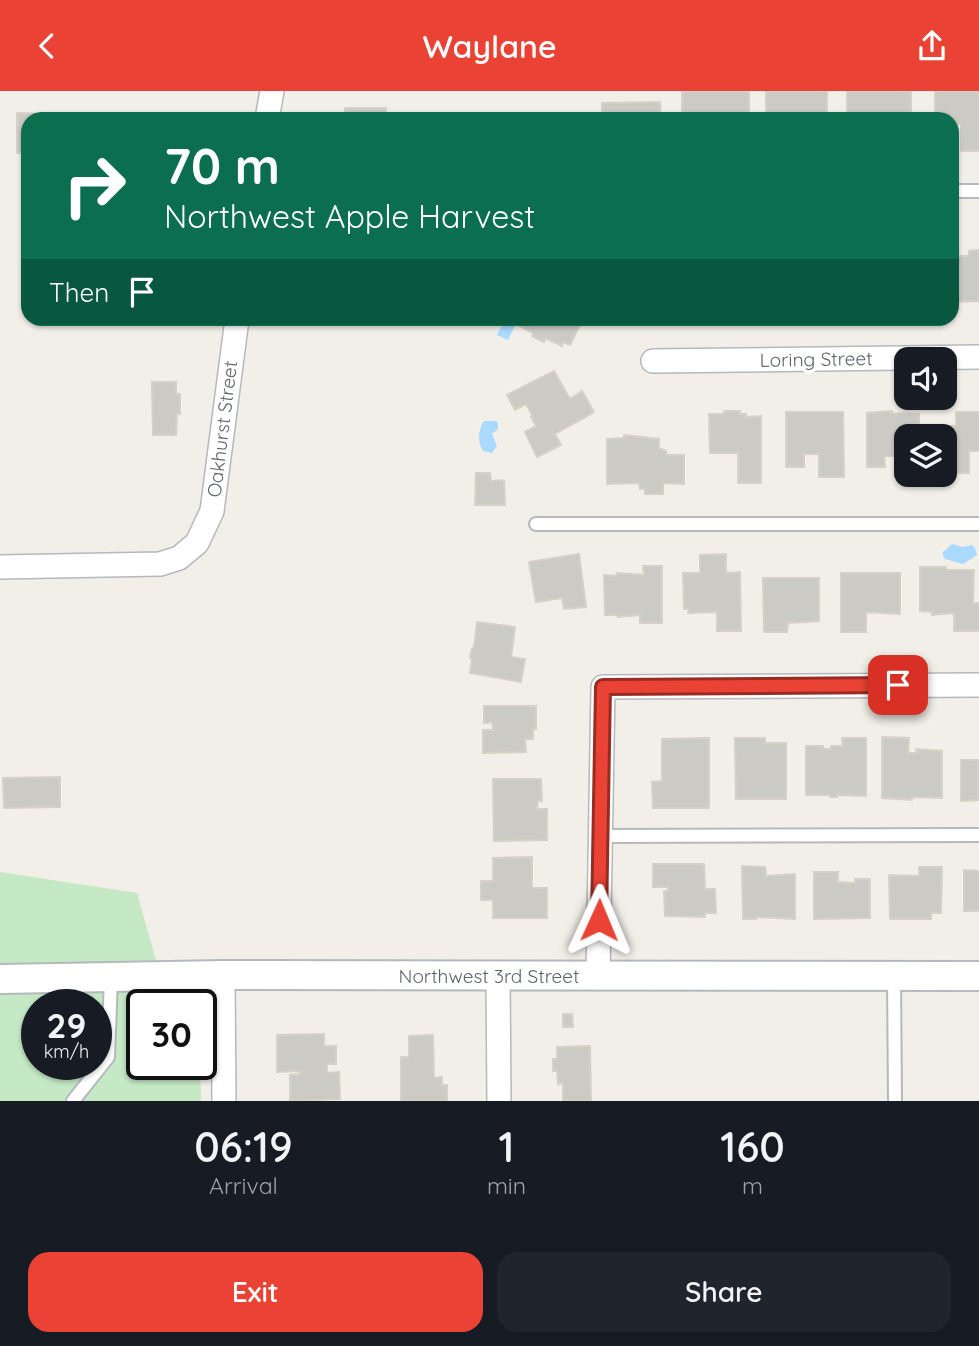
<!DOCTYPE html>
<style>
body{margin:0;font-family:Quicksand,sans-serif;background:#20242c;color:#f1f3f6;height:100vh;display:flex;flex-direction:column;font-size:26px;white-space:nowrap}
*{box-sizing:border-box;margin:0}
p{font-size:23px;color:#9ea1a6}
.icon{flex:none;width:38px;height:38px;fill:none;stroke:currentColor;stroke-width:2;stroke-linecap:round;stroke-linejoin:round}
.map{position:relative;height:1010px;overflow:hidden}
.details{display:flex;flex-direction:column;background:#171b24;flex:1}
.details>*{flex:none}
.top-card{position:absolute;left:21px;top:21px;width:938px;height:214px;border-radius:21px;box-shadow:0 2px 5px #0004;background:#0b6e4f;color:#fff;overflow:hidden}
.tools{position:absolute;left:894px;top:256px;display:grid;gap:14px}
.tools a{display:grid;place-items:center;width:63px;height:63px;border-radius:14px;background:#171b24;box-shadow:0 2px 5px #0004;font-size:35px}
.speed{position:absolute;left:21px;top:898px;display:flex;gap:14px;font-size:35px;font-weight:700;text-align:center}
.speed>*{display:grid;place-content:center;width:91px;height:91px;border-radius:50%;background:#171b24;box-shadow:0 2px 5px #0004;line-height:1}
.speed small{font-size:18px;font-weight:400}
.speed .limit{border:4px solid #111;border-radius:10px;background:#fff;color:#111}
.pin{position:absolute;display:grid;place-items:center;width:60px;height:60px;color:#fff;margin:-30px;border-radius:14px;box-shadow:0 4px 10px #0006}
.me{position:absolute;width:77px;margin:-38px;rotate:1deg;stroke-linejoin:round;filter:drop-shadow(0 0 5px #0008)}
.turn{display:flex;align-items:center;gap:24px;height:147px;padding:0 28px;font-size:32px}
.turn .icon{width:91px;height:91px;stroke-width:2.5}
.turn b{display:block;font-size:49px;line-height:60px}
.then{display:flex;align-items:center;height:66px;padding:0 28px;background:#0003;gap:14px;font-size:26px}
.eta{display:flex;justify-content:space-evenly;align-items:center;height:119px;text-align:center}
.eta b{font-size:42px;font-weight:600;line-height:49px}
.primary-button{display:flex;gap:14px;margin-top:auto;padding:14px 28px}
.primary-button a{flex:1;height:80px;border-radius:21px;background:#ea4335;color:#fff;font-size:28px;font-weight:600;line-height:80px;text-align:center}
.primary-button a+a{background:#20242c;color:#f1f3f6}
header{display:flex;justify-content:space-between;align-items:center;height:91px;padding:0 28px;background:#ea4335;color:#fff;font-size:32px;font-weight:600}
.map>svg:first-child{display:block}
.green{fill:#c5e8c5;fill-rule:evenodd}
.water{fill:#aadaff}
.building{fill:#cccac5;stroke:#d6d1c6;stroke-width:2}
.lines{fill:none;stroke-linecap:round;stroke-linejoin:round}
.service-casing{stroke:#b5b8bc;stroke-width:16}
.minor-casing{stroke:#b5b8bc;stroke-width:26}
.tertiary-casing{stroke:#b5b8bc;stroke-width:32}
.service{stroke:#fff;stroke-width:12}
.minor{stroke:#fff;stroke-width:23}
.tertiary{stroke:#fff;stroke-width:28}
.route-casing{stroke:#982c22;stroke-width:18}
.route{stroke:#ea4335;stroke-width:12}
.labels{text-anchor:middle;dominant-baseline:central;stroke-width:7;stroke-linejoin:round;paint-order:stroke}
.street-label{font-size:19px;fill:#5f6368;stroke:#fff}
</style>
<header><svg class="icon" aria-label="back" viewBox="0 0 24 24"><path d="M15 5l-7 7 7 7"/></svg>Waylane<svg class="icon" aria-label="share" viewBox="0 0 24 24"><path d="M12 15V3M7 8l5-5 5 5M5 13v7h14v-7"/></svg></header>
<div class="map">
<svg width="979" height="1010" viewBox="0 0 979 1010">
<rect width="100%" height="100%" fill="#f1efe8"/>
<path class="green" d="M 0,781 L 137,802 L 168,913 L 142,914 L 142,973 L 200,973 L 201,1010 L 0,1010 ZM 37,914 L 96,914 L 96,973 L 37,973 Z"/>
<path class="water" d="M 505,228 L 518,228 L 508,249 L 497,244 Z
M 484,330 L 496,330 L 498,332 L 498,338 L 492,343 L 497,355 L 492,362 L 483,360 C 477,350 478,339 484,330 Z
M 952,453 L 963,456 L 972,454 L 975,457 L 977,464 L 963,473 L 945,468 L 942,462 Z"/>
<path class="building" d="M 682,0 L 749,0 L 749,25 L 682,25 Z
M 766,0 L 827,0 L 827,28 L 771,28 L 772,23 L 766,24 Z
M 847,0 L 911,0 L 911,28 L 847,28 Z
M 935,0 L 979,0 L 979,60 L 961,60 L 961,33 L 952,33 L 952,28 L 935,28 Z
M 660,11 L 661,28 L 602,28 L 602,12 Z
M 345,17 L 386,17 L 386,28 L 345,28 Z
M 17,22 L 57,23 L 57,28 L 28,28 L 28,62 L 17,62 Z
M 979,159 L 979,210 L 952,211 L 952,165 L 969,165 L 969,160 Z
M 523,228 L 576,228 L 570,232 L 579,236 L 570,254 L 563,251 L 562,255 L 545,247 L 544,251 L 532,245 L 533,242 L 520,235 Z
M 554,280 L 570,308 L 582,300 L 594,321 L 555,343 L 561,354 L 537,366 L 525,341 L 536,335 L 531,326 L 533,326 L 526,313 L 515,319 L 507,304 Z
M 152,291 L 176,291 L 176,303 L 180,303 L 180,323 L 177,323 L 176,344 L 153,344 Z
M 724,320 L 740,320 L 739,323 L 746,323 L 746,326 L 761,325 L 761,392 L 738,392 L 738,362 L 710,362 L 709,323 L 724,323 Z
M 892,320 L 892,322 L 919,323 L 919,345 L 906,345 L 906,376 L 899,376 L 900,365 L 884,365 L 885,376 L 867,376 L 867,322 Z
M 786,321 L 843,321 L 844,386 L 819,386 L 819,363 L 804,363 L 804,376 L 786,376 Z
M 956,321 L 979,321 L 979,360 L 969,360 L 969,382 L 946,382 L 945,335 L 956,335 Z
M 624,344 L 659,348 L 659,357 L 666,360 L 667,364 L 684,364 L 684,393 L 663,392 L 663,403 L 645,403 L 645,398 L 640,398 L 639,392 L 607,393 L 607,348 L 624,347 Z
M 476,382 L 490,382 L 491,390 L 504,389 L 505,414 L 475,414 Z
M 579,463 L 586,516 L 564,518 L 562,507 L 536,511 L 529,471 Z
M 726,463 L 726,482 L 740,481 L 741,540 L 717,540 L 717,521 L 688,522 L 689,518 L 684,518 L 683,482 L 700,482 L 700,464 Z
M 643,475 L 662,475 L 662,532 L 640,532 L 640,524 L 618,526 L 618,524 L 605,524 L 604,484 L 617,485 L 617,482 L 644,484 Z
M 920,476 L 946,476 L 946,479 L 974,479 L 973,512 L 979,512 L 979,540 L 954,540 L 954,522 L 932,524 L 932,521 L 920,520 Z
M 841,482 L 900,482 L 900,523 L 866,521 L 866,541 L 841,541 Z
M 763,487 L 819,487 L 819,530 L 788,532 L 787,541 L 764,541 Z
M 477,531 L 515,536 L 511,566 L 525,568 L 521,591 L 470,582 L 472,567 L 470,567 L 472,557 L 474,557 Z
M 484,615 L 536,615 L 536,638 L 533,638 L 533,648 L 525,648 L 526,661 L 483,662 L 483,639 L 493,639 L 492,631 L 484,632 Z
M 882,646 L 909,647 L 908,662 L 917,662 L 916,658 L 942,660 L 942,707 L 912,706 L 912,709 L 882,707 Z
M 709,647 L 709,717 L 653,717 L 652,691 L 662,690 L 662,648 Z
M 735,647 L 765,647 L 765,652 L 786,652 L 786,708 L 736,708 Z
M 842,647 L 866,647 L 866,705 L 837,704 L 837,706 L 830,706 L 830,704 L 806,704 L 806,655 L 823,655 L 823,658 L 831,658 L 831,655 L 843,655 Z
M 961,669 L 978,669 L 978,709 L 961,710 Z
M 60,686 L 60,716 L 4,717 L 3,687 Z
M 493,688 L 541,688 L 542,710 L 538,710 L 537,718 L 547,718 L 547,749 L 494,750 Z
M 532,766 L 532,797 L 547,797 L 547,827 L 493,827 L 493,809 L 481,809 L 481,790 L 493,790 L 493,767 Z
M 653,773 L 704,773 L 705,798 L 715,798 L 716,822 L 705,822 L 705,826 L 665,825 L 664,800 L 668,800 L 668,796 L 653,796 Z
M 742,775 L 765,776 L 766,785 L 795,783 L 795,828 L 756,826 L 756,828 L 743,828 Z
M 919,776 L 942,776 L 941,822 L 931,822 L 931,828 L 890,828 L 889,784 L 919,785 Z
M 964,779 L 979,780 L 979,820 L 964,820 Z
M 814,781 L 838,781 L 838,791 L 855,792 L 855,788 L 870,788 L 870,827 L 814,828 Z
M 563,923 L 572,923 L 573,936 L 563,936 Z
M 324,943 L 324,955 L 336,955 L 336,973 L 327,973 L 327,982 L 339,981 L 340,1008 L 290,1010 L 290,984 L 300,983 L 300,980 L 277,981 L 277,944 Z
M 433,944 L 434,987 L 442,986 L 442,994 L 447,994 L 447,1010 L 401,1010 L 401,966 L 409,966 L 409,945 Z
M 590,955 L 591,1010 L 563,1010 L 563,992 L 558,993 L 557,980 L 553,980 L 553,968 L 557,968 L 557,956 Z"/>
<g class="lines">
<g class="service-casing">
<path id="service" d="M 952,100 L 979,100
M 536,433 L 979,433
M 601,745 L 979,744
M 894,885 L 895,1010
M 73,1010 L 108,966 L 111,887"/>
</g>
<g class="minor-casing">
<path id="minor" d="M 267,28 L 272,0
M 653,270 L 979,266
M 0,476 L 160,473 L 179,467 L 197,452 L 212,420 L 237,228
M 223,884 L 224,1010
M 498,885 L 499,1010
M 598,885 L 603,596 L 979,594"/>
</g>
<g class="tertiary-casing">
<path id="tertiary" d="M 0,888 L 223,884 L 979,885"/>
</g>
<use href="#service" class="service"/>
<use href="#minor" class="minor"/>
<use href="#tertiary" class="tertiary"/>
</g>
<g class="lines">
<g class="route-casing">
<path id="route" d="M 599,829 L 603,596 L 898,594"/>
</g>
<use href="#route" class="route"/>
</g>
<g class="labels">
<g class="street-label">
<text transform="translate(816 268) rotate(-1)">Loring Street</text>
<text transform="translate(222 338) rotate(-83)">Oakhurst Street</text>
<text x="489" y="885">Northwest 3rd Street</text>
</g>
</g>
</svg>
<div class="tools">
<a><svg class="icon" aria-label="sound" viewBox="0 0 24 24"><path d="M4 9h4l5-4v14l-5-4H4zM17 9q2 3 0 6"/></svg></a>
<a><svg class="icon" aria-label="layers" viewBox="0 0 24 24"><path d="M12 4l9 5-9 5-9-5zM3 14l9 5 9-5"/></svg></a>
</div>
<div class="speed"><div>29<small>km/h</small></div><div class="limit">30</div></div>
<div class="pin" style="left:898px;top:594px;background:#d93025"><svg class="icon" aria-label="arrive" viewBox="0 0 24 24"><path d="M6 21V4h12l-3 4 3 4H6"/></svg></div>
<svg class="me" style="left:599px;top:829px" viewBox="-20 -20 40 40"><path d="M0-17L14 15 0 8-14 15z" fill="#ea4335" stroke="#fff" stroke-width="4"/></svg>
<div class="top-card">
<div class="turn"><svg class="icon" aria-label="right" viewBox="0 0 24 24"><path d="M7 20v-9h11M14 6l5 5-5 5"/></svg><div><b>70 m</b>Northwest Apple Harvest</div></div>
<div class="then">Then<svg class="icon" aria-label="arrive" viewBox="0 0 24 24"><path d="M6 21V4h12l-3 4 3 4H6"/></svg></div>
</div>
</div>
<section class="details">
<div class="eta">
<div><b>06:19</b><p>Arrival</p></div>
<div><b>1</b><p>min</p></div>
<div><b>160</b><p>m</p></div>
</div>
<div class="primary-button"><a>Exit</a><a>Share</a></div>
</section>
